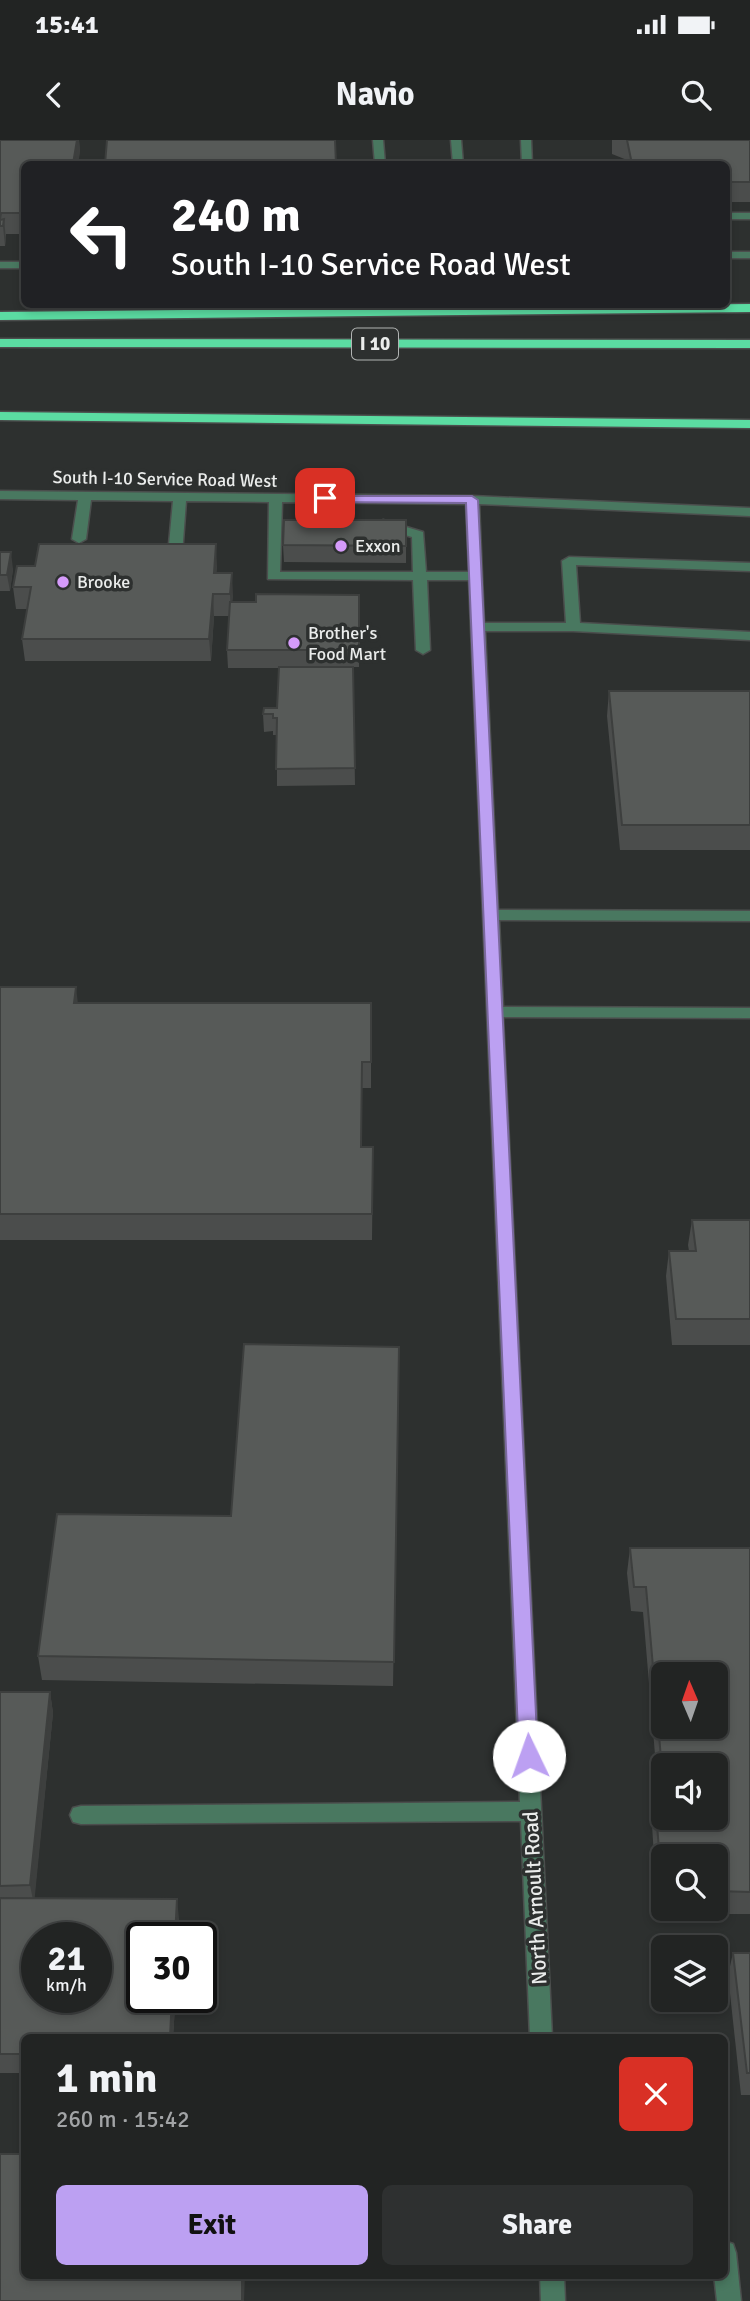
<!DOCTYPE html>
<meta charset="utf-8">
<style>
body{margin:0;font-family:Signika,sans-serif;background:#2e3030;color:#f1f3f6;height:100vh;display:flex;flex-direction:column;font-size:26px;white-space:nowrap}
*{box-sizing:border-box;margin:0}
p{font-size:23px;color:#a2a4a6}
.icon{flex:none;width:38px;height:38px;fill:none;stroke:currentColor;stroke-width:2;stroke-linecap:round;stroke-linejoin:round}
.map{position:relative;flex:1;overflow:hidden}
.details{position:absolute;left:21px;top:1894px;width:707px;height:245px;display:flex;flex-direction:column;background:#222423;border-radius:10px;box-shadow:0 4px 10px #0003,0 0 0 2px #3f4141}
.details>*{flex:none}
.banner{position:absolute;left:21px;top:21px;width:709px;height:147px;border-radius:10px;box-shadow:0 4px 10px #0003,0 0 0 2px #3f4141;background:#202124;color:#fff;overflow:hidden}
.needle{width:46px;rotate:358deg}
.tools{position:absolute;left:651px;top:1522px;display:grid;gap:14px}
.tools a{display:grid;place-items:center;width:77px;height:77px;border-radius:10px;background:#222423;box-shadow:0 4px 10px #0003,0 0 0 2px #3f4141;font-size:35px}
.speed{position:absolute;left:21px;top:1782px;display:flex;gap:14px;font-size:35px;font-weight:700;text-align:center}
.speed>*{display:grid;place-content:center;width:91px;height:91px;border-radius:50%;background:#222423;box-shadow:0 4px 10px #0003,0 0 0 2px #3f4141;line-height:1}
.speed small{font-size:18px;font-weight:400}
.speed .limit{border:4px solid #111;border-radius:10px;background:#fff;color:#111}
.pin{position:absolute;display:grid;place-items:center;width:60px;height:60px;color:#fff;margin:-30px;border-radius:14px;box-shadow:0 4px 10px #0006}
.me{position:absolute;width:77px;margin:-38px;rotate:357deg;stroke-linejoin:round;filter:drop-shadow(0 0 5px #0008)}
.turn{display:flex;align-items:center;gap:24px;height:147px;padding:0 35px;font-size:32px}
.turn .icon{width:91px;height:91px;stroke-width:2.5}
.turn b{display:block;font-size:49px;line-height:60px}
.round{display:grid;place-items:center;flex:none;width:74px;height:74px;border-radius:10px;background:#2e3030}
.head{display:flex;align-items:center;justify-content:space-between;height:119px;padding:0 35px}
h1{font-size:42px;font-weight:700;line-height:52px}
.primary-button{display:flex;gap:14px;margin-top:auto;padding:14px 35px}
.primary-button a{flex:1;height:80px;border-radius:10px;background:#bca0f2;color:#111;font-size:28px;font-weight:700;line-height:80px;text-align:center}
.primary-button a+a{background:#2e3030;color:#f1f3f6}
.status{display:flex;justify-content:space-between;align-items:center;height:49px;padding:0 35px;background:#222423;direction:ltr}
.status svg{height:19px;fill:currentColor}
header{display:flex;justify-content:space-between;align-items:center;height:91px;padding:0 35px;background:#222423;font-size:32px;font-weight:700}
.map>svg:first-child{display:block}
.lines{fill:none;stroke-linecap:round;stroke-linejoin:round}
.minor-casing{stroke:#4b4e4d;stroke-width:3}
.highway-casing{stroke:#4b4e4d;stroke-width:3}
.minor{fill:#497860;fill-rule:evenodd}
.highway{fill:#5bdca2;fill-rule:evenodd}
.wall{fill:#4b4d4c;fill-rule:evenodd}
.shaded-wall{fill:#3d3f3e}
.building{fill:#575a58;stroke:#3d3f3e;stroke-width:2;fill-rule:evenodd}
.route{fill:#bca0f2;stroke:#7a689d;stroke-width:2}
.poi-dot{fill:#d59bfa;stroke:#2d302f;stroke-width:2.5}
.labels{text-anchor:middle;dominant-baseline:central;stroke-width:7;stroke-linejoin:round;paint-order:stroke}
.far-street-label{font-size:18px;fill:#eaeceb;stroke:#2d302f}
.far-poi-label{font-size:18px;fill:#eaeceb;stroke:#2d302f;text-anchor:start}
.shield{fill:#2d302f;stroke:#b1b4b3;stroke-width:2}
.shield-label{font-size:19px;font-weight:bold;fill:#eaeceb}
.street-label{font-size:21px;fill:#eaeceb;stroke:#2d302f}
</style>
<div class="status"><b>15:41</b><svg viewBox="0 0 49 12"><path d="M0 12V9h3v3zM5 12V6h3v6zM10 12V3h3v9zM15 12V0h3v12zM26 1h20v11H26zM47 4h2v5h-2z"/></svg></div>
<header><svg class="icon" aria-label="back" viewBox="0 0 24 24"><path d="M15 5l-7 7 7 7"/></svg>Navio<svg class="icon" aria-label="search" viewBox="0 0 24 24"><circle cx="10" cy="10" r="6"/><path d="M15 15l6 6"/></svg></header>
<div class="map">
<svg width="750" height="2161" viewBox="0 0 750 2161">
<rect width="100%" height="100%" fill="#2d302f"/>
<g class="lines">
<g class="minor-casing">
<path id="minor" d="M 373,0 L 383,0 L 385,24 L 375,24 Z
M 451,0 L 461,0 L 463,24 L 453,24 Z
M 521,0 L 531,0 L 532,24 L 522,24 Z
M 726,73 L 750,73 L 750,79 L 726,79 Z
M 726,112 L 750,112 L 750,118 L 726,118 Z
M 0,122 L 24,122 L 24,128 L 0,128 Z
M 0,351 L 472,356 L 750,368 L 750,376 L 479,364 L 484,483 L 566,483 L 562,421 L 569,417 L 750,423 L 750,431 L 576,425 L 580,483 L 750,492 L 750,500 L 573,491 L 485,491 L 498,770 L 750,771 L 750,781 L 499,780 L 503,867 L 750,868 L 750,878 L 503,877 L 552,1897 L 530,1897 L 521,1681 L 81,1684 L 73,1682 L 70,1675 L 73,1668 L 81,1666 L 520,1662 L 469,440 L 427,440 L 430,510 L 423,514 L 416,510 L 413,440 L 268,439 L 269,362 L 186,361 L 182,415 L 175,419 L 168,415 L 173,361 L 91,360 L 86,399 L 79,403 L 72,399 L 78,360 L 0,359 ZM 282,362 L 466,364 L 469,432 L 426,432 L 423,392 L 383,380 L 376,384 L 378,387 L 412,397 L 413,432 L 280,432 Z
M 724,2101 L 733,2104 L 736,2113 L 741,2161 L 717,2161 L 714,2135 L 724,2135 Z
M 540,2135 L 564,2135 L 565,2161 L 541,2161 Z"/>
</g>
<g class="highway-casing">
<path id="highway" d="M 750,164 L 750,172 L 0,180 L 0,172 Z
M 0,199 L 750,200 L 750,208 L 0,207 Z
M 0,272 L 750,280 L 750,288 L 0,280 Z"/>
</g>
<use href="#minor" class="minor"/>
<use href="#highway" class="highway"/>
</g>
<path class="wall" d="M 0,0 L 94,0 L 79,0 L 80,13 L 24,24 L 24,94 L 6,94 L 5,106 L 0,106 L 0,109 Z
M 612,0 L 750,0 L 750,62 L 726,62 L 726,24 L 627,24 L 627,20 L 612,14 Z
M 406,380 L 406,423 L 284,422 L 283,405 Z
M 0,412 L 13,429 L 10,451 L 0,451 Z
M 217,426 L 216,433 L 233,455 L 232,462 L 256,462 L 359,455 L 359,527 L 353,527 L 355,645 L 277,646 L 277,595 L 273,595 L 273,591 L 264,592 L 263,574 L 277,568 L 279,528 L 228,528 L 227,510 L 229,476 L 214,476 L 211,521 L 25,521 L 22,499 L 27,469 L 16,469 L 13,447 Z
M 609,551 L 750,551 L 750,710 L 620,710 L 607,576 Z
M 0,847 L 78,863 L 371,863 L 371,948 L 362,948 L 362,1007 L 373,1007 L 372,1100 L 0,1100 Z
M 692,1080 L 750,1080 L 750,1205 L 672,1205 L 666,1136 L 669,1111 L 689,1111 L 688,1105 Z
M 399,1207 L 393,1546 L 42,1540 L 38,1516 L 231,1376 Z
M 630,1408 L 750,1408 L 750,1774 L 668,1774 L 668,1769 L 716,1769 L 716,1717 L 663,1717 L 663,1733 L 655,1732 L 652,1685 L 655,1661 L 659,1662 L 643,1472 L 631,1471 L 627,1433 ZM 663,1626 L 716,1678 L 663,1678 Z
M 0,1552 L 50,1552 L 53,1573 L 34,1759 L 179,1779 L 178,1797 L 142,1797 L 142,1857 L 189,1857 L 188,1866 L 175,1867 L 173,1897 L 24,1897 L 24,1933 L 0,1933 Z
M 733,1813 L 750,1813 L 750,1955 L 741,1955 L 728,1835 Z"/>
<path class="shaded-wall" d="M 77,0 L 79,0 L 80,13 L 78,24 L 73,24 Z
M 4,79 L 6,100 L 5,106 L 3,86 Z
M 216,404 L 217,426 L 215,455 L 214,433 Z
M 11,412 L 13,429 L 10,451 L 7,435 Z
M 232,433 L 233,455 L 231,476 L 230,454 Z
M 213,454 L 214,476 L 211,521 L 209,499 Z
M 76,847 L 79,873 L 74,863 Z
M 50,1552 L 53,1573 L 34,1765 L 30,1745 Z
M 177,1759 L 179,1779 L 178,1797 L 175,1797 Z
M 172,1857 L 173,1857 L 175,1867 L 173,1897 L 170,1897 Z
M 242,2135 L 245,2135 L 244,2161 L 242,2161 Z"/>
<path class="building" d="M 0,0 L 77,0 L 73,24 L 24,24 L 24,73 L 1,73 L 0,79 Z
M 107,0 L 335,0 L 336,24 L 105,24 Z
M 627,0 L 750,0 L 750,42 L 726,42 L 726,24 L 632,24 Z
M 4,79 L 3,86 L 0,86 L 0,80 Z
M 284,380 L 406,380 L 406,406 L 283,405 Z
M 39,404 L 216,404 L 214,433 L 232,433 L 230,454 L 213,454 L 209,499 L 22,499 L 31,447 L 13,447 L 17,426 L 35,426 Z
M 0,412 L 11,412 L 7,435 L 0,435 Z
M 256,454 L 359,455 L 359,510 L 227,510 L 230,462 L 256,462 Z
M 279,527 L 353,527 L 355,628 L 276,629 L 277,578 L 273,578 L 273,574 L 263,574 L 264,568 L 277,568 Z
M 609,551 L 750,551 L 750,685 L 622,685 Z
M 0,847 L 76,847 L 74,863 L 371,863 L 371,922 L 362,922 L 361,1007 L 373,1007 L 372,1074 L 0,1074 Z
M 692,1080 L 750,1080 L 750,1179 L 676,1179 L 669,1111 L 696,1111 Z
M 244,1204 L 399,1207 L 394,1522 L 38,1516 L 57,1374 L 231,1376 Z
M 630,1408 L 750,1408 L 750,1752 L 716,1751 L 716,1717 L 670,1717 L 669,1710 L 659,1709 L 655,1661 L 663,1662 L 663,1678 L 716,1678 L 716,1626 L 663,1626 L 663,1641 L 646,1447 L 634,1447 ZM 663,1535 L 716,1535 L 716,1587 L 663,1587 Z
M 0,1552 L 50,1552 L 30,1745 L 0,1746 Z
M 0,1758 L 177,1759 L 175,1797 L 142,1797 L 142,1857 L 172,1857 L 170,1897 L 24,1897 L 24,1914 L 0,1914 ZM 37,1797 L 96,1797 L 96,1857 L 37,1857 Z
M 733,1813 L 750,1813 L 750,1933 L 747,1933 Z
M 0,2014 L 24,2014 L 24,2135 L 242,2135 L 242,2161 L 0,2161 Z"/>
<path class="route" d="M 320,356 L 472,356 L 478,360 L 538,1616 L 536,1622 L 529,1624 L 522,1622 L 519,1616 L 466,363 L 325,362 L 320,361 Z"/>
<g class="poi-dot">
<circle cx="341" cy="406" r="7"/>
<circle cx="63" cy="442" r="7"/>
<circle cx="294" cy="503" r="7"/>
</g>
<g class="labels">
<g class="far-street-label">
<text transform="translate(165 339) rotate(1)">South I-10 Service Road West</text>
</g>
<g class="far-poi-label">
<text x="355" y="406">Exxon</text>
<text x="77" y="442">Brooke</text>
<text x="308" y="493">Brother's<tspan x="308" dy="21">Food Mart</tspan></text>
</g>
<rect class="shield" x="352" y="188.5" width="46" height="31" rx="5"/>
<g class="shield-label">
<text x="375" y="204">I 10</text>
</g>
<g class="street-label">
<text transform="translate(535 1758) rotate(-93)">North Arnoult Road</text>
</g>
</g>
</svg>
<div class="tools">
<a><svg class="needle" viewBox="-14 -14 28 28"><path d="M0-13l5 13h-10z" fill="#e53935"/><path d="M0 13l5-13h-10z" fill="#a2a4a6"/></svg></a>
<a><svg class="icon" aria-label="sound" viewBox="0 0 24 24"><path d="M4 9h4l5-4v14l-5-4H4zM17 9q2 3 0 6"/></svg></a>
<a><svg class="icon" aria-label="search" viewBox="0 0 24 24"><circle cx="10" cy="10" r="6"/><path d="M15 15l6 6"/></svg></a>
<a><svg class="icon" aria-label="layers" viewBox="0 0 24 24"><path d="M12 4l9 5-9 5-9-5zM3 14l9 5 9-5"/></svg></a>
</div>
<div class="speed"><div>21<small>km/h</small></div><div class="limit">30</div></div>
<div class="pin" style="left:325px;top:358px;background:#d93025"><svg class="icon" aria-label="arrive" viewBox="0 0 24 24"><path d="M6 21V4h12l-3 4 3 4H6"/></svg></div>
<svg class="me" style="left:529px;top:1616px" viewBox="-20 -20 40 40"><circle r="19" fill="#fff"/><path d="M0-13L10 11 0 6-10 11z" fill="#bca0f2"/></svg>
<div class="banner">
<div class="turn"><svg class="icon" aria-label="left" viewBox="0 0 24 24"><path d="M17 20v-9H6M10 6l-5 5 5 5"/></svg><div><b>240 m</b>South I-10 Service Road West</div></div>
</div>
<section class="details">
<div class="head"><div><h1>1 min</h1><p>260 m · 15:42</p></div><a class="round" style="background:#d93025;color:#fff"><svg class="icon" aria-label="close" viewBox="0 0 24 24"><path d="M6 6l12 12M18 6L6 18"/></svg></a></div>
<div class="primary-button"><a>Exit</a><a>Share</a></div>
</section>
</div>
